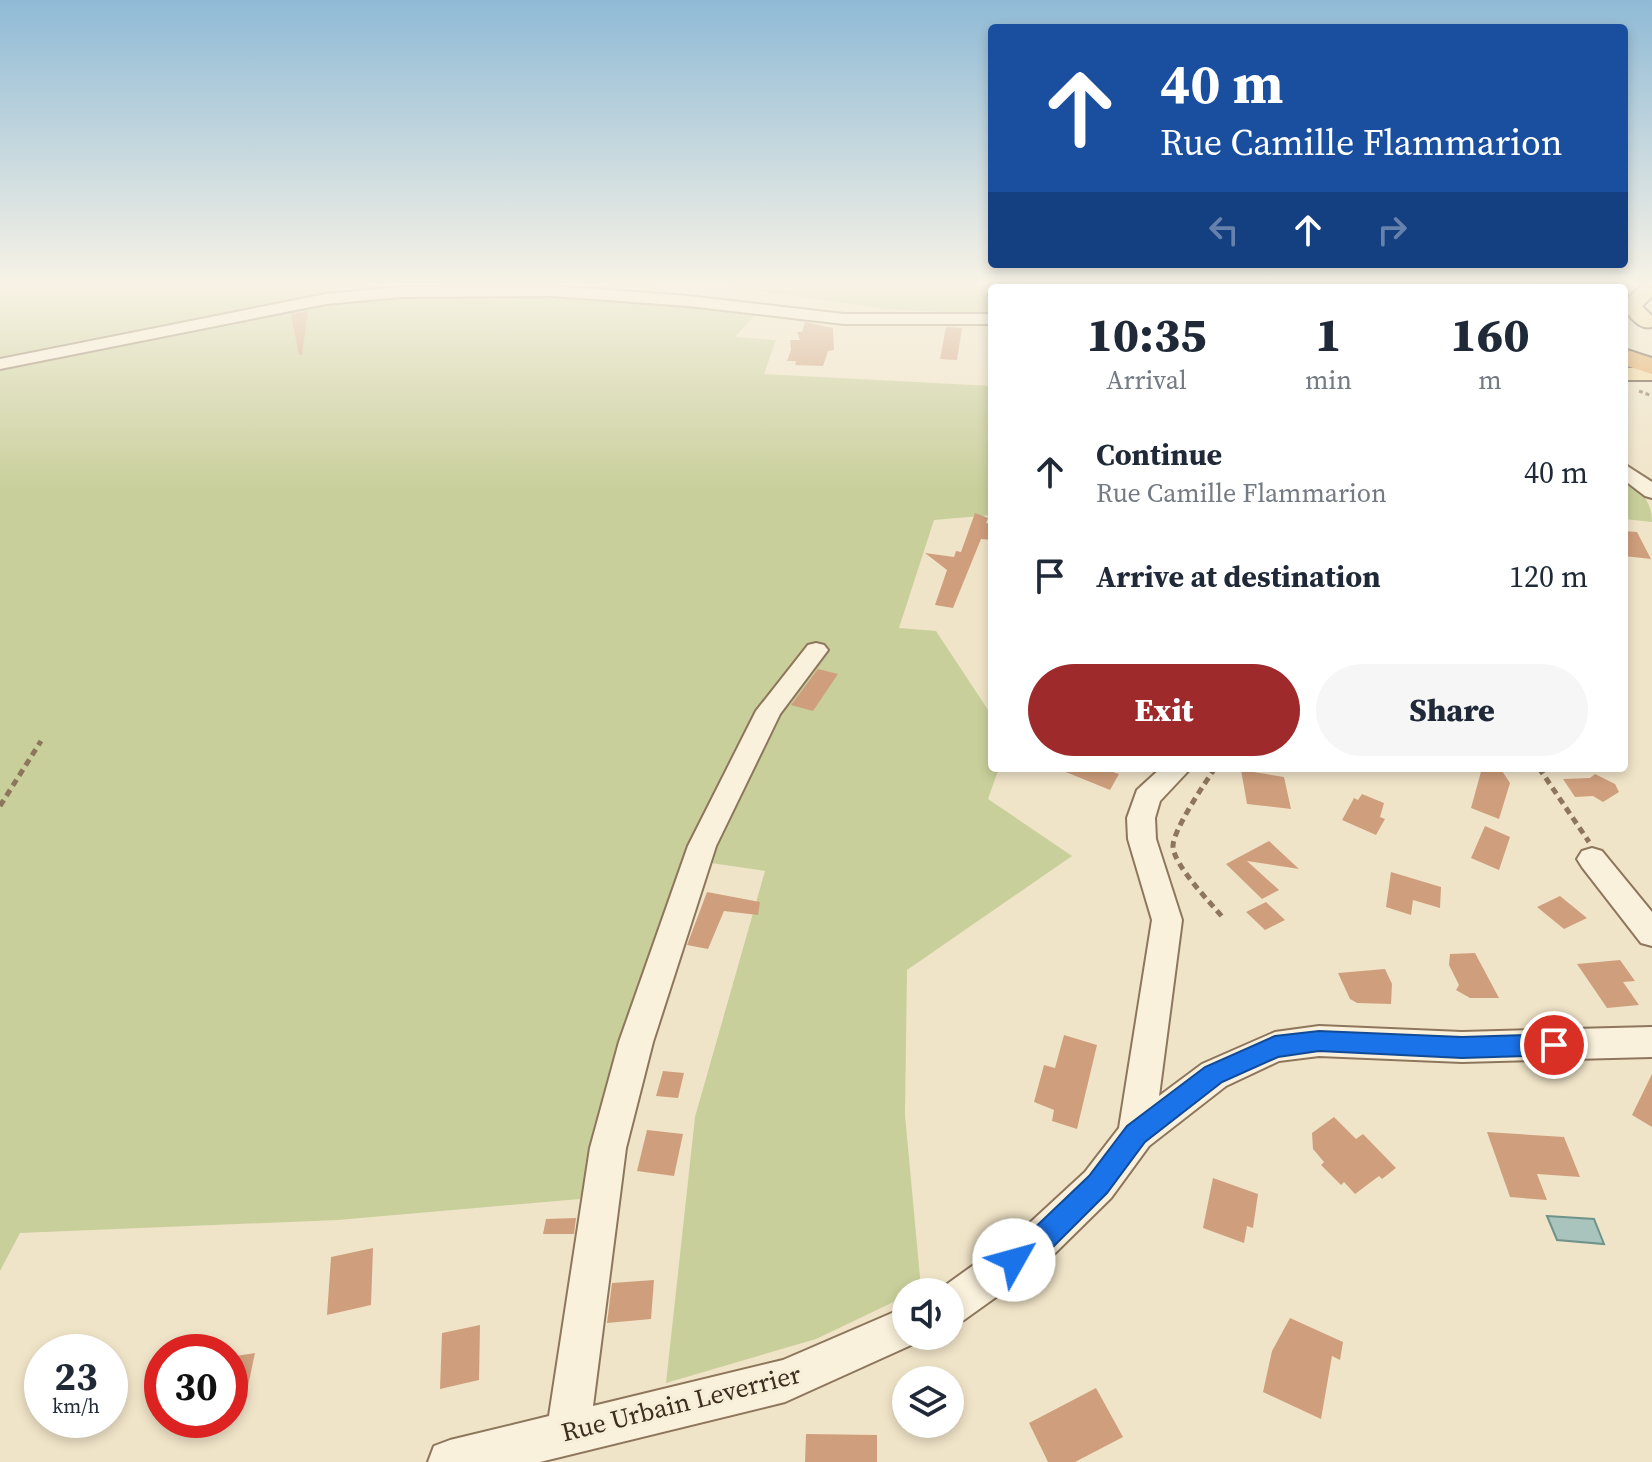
<!DOCTYPE html>
<style>
body{margin:0;font-family:"Source Serif 4",serif;background:#f6f6f7;color:#1f2937;height:100vh;display:flex;flex-direction:column;font-size:30px;white-space:nowrap}
*{box-sizing:border-box;margin:0}
p{font-size:26px;color:#747a83}
.icon{flex:none;width:44px;height:44px;fill:none;stroke:currentColor;stroke-width:2;stroke-linecap:round;stroke-linejoin:round}
.map{position:relative;flex:1;overflow:hidden}
.side{position:absolute;left:988px;top:284px;width:640px;height:488px;display:flex;flex-direction:column;background:#fff;border-radius:8px;box-shadow:0 4px 12px #0003}
.side>*{flex:none}
.hud{position:absolute;left:988px;top:24px;width:640px;height:244px;border-radius:8px;box-shadow:0 4px 12px #0003;background:#1a4fa0;color:#fff;overflow:hidden}
.controls{position:absolute;left:892px;top:1278px;display:grid;gap:16px}
.controls a{display:grid;place-items:center;width:72px;height:72px;border-radius:50%;background:#fff;box-shadow:0 4px 12px #0003;font-size:40px}
.speed{position:absolute;left:24px;top:1334px;display:flex;gap:16px;font-size:40px;font-weight:700;text-align:center}
.speed>*{display:grid;place-content:center;width:104px;height:104px;border-radius:50%;background:#fff;box-shadow:0 4px 12px #0003;line-height:1}
.speed small{font-size:20px;font-weight:400}
.speed .limit{border:12px solid #d22;background:#fff;color:#111}
.pin{position:absolute;display:grid;place-items:center;width:68px;height:68px;color:#fff;margin:-34px;border:4px solid #fff;border-radius:50%;box-shadow:0 2px 8px #0007}
.me{position:absolute;width:88px;margin:-44px;rotate:52deg;stroke-linejoin:round;filter:drop-shadow(0 0 6px #0008)}
.turn{display:flex;align-items:center;gap:28px;height:168px;padding:0 40px;font-size:36px}
.turn .icon{width:104px;height:104px;stroke-width:2.5}
.turn b{display:block;font-size:56px;line-height:68px}
.lanes{display:flex;align-items:center;height:76px;padding:0 40px;background:#0003;justify-content:center;gap:40px;direction:ltr}
.lanes .off{opacity:.35}
.eta{display:flex;justify-content:space-evenly;align-items:center;height:136px;text-align:center}
.eta b{font-size:48px;font-weight:800;line-height:56px}
.cta{display:flex;gap:16px;margin-top:auto;padding:16px 40px}
.cta a{flex:1;height:92px;border-radius:48px;background:#9e2a2b;color:#fff;font-size:32px;font-weight:800;line-height:92px;text-align:center}
.cta a+a{background:#f6f6f7;color:#1f2937}
ul{padding:0;list-style:none}
li{display:flex;align-items:center;gap:24px;height:104px;padding:0 40px}
li div{flex:1}
li b{display:block;font-size:30px}
li em{font-style:normal}
.map>svg:first-child{display:block}
.green{fill:#c9cf9b}
.water{fill:#a9c4bc;stroke:#6f938a;stroke-width:2}
.building{fill:#cf9f7d}
.lines{fill:none;stroke-linecap:round;stroke-linejoin:round}
.minor-casing{stroke:#8d765c;stroke-width:4}
.major-casing{stroke:#5b4430;stroke-width:4}
.highway-casing{stroke:#5b4430;stroke-width:4}
.path-far1{stroke:#8d765c;stroke-width:3;stroke-dasharray:4 3;stroke-linecap:butt}
.path{stroke:#8d765c;stroke-width:5;stroke-dasharray:7 5;stroke-linecap:butt}
.minor{fill:#faf1dc;fill-rule:evenodd}
.major{fill:#f3d9a0;fill-rule:evenodd}
.highway{fill:#e0a458;fill-rule:evenodd}
.route{fill:#1a73e8;stroke:#114b97;stroke-width:2}
.labels{text-anchor:middle;dominant-baseline:central;stroke-width:6;stroke-linejoin:round;paint-order:stroke}
.near-street-label{font-size:26px;fill:#3d2e20;stroke:#f7eed8}
</style>
<div class="map">
<svg width="1652" height="1462" viewBox="0 0 1652 1462">
<rect width="100%" height="100%" fill="#f0e4c8"/>
<path class="green" d="M 0,285 L 658,285 L 645,299 L 755,315 L 735,337 L 776,340 L 764,374 L 992,386 L 992,515 L 934,520 L 899,628 L 936,631 L 992,716 L 992,768 L 999,768 L 988,799 L 1072,856 L 907,970 L 905,1115 L 921,1288 L 906,1292 L 906,1296 L 816,1339 L 666,1383 L 695,1117 L 765,871 L 684,859 L 631,1010 L 580,1199 L 338,1220 L 20,1233 L 0,1271 Z
M 712,285 L 1236,285 L 1239,288 L 992,288 L 992,315 L 887,309 Z
M 1624,477 C 1640,490 1652,501 1652,522 L 1624,519 Z"/>
<path class="water" d="M 1547,1216 L 1594,1219 L 1604,1244 L 1557,1240 Z"/>
<path class="building" d="M 308,311 L 302,355 L 299,355 L 291,314 Z
M 805,322 L 833,328 L 834,350 L 828,351 L 823,366 L 795,365 L 796,361 L 787,361 L 791,350 L 790,340 L 800,340 L 797,332 L 802,332 Z
M 946,327 L 962,328 L 957,360 L 940,359 Z
M 975,513 L 988,518 L 986,523 L 992,524 L 992,540 L 981,539 L 953,608 L 935,605 L 947,570 L 925,553 L 954,557 L 956,551 L 961,552 Z
M 1624,531 L 1637,532 L 1651,559 L 1624,556 Z
M 818,669 L 838,674 L 813,711 L 791,705 Z
M 1056,768 L 1100,768 L 1119,774 L 1110,790 Z
M 1482,768 L 1500,768 L 1510,783 L 1499,819 L 1471,808 Z
M 1241,770 L 1284,777 L 1291,809 L 1247,804 Z
M 1595,774 L 1615,784 L 1619,792 L 1603,802 L 1593,796 L 1575,797 L 1563,779 L 1590,778 Z
M 1362,794 L 1384,803 L 1380,817 L 1385,819 L 1376,835 L 1342,820 L 1354,798 L 1358,800 Z
M 1485,826 L 1510,837 L 1499,870 L 1471,858 Z
M 1269,841 L 1299,869 L 1247,861 L 1279,890 L 1262,899 L 1226,864 Z
M 1391,872 L 1441,887 L 1440,908 L 1413,900 L 1411,915 L 1386,907 Z
M 707,892 L 760,902 L 758,915 L 724,911 L 708,949 L 687,945 Z
M 1560,896 L 1587,918 L 1564,929 L 1537,907 Z
M 1266,902 L 1285,920 L 1265,930 L 1246,912 Z
M 1475,953 L 1499,998 L 1470,998 L 1456,990 L 1459,985 L 1449,965 L 1450,954 Z
M 1620,960 L 1635,981 L 1623,982 L 1639,1005 L 1607,1008 L 1577,964 Z
M 1385,969 L 1392,984 L 1391,1004 L 1357,1003 L 1350,999 L 1338,973 Z
M 1064,1035 L 1097,1045 L 1077,1129 L 1052,1121 L 1054,1110 L 1034,1102 L 1044,1065 L 1055,1068 Z
M 663,1071 L 684,1073 L 678,1098 L 656,1096 Z
M 1652,1074 L 1652,1127 L 1632,1115 Z
M 1334,1117 L 1356,1139 L 1363,1134 L 1396,1168 L 1382,1179 L 1379,1176 L 1355,1194 L 1344,1182 L 1341,1185 L 1321,1165 L 1324,1162 L 1313,1149 L 1312,1133 Z
M 647,1130 L 683,1134 L 674,1176 L 637,1171 Z
M 1487,1132 L 1564,1137 L 1580,1177 L 1537,1174 L 1547,1200 L 1510,1197 Z
M 1213,1178 L 1258,1194 L 1253,1228 L 1247,1226 L 1244,1243 L 1203,1228 Z
M 576,1218 L 574,1234 L 543,1234 L 546,1219 Z
M 373,1248 L 371,1305 L 327,1315 L 331,1257 Z
M 654,1280 L 651,1319 L 607,1323 L 612,1283 Z
M 1290,1318 L 1343,1342 L 1340,1360 L 1332,1356 L 1321,1419 L 1263,1392 L 1272,1351 Z
M 480,1325 L 479,1380 L 440,1389 L 442,1333 Z
M 255,1353 L 245,1400 L 230,1402 L 230,1357 Z
M 1096,1388 L 1123,1437 L 1075,1462 L 1048,1462 L 1029,1423 Z
M 806,1434 L 877,1435 L 877,1462 L 805,1462 Z"/>
<g class="lines">
<g class="minor-casing">
<path id="minor" d="M 1241,285 L 1276,285 L 1278,288 L 1239,288 Z
M 552,286 L 688,296 L 844,314 L 992,314 L 992,324 L 844,324 L 688,306 L 552,296 L 401,297 L 326,304 L 0,369 L 0,359 L 326,294 L 401,287 Z
M 1624,464 L 1652,482 L 1652,498 L 1645,496 L 1624,480 Z
M 816,643 L 824,645 L 828,650 L 780,714 L 716,846 L 653,1042 L 626,1148 L 593,1406 L 783,1360 L 906,1307 L 906,1336 L 923,1336 L 920,1341 L 785,1402 L 540,1462 L 428,1462 L 434,1446 L 450,1440 L 549,1416 L 590,1148 L 619,1042 L 688,846 L 756,711 L 808,645 Z
M 1161,768 L 1191,768 L 1160,801 L 1155,818 L 1156,839 L 1182,920 L 1159,1096 L 1202,1064 L 1275,1032 L 1319,1026 L 1462,1032 L 1652,1027 L 1652,1057 L 1462,1062 L 1319,1056 L 1279,1061 L 1226,1086 L 1149,1146 L 1111,1198 L 1049,1259 L 964,1320 L 950,1326 L 950,1292 L 936,1292 L 1021,1231 L 1085,1172 L 1119,1128 L 1152,920 L 1128,839 L 1127,818 L 1137,790 Z
M 1592,848 L 1602,851 L 1652,912 L 1652,946 L 1641,943 L 1582,867 L 1577,859 L 1582,851 Z"/>
</g>
<g class="major-casing">
<path id="major" d="M 1646,286 L 1652,288 L 1652,297 L 1642,306 L 1652,316 L 1652,327 C 1639,330 1632,318 1624,310 L 1624,302 L 1639,288 Z
M 1624,368 L 1652,368 L 1652,380 L 1624,380 Z"/>
</g>
<g class="highway-casing">
<path id="highway" d="M 1317,285 L 1344,285 L 1346,288 L 1319,288 Z
M 1427,285 L 1456,285 L 1458,288 L 1429,288 Z
M 1503,285 L 1531,285 L 1533,288 L 1505,288 Z
M 1624,349 L 1652,358 L 1652,374 L 1624,365 Z"/>
</g>
<path class="path-far1" d="M 1299,285 L 1309,288
M 1639,391 L 1652,396"/>
<path class="path" d="M 1215,768 C 1205,783 1173,830 1173,846 C 1173,865 1212,904 1224,919
M 1539,768 L 1589,842
M 0,806 L 41,741"/>
<use href="#minor" class="minor"/>
<use href="#major" class="major"/>
<use href="#highway" class="highway"/>
</g>
<linearGradient id="sky" x2="0" y2="1"><stop stop-color="#8fbad6"/><stop offset="0.58" stop-color="#f8f3e6"/><stop offset="1" stop-color="#f8f3e6" stop-opacity="0"/></linearGradient>
<rect width="1652" height="490" fill="url(#sky)"/>
<path class="route" d="M 1319,1031 L 1462,1037 L 1554,1034 L 1562,1037 L 1566,1045 L 1562,1052 L 1554,1055 L 1462,1058 L 1319,1051 L 1278,1057 L 1222,1082 L 1145,1142 L 1107,1193 L 1045,1255 L 1014,1274 L 1004,1270 L 1000,1260 L 1004,1251 L 1026,1236 L 1089,1176 L 1127,1126 L 1205,1067 L 1275,1036 Z"/>
<g class="labels">
<g class="near-street-label">
<text transform="translate(681 1403) rotate(-14)">Rue Urbain Leverrier</text>
</g>
</g>
</svg>
<div class="controls">
<a><svg class="icon" aria-label="sound" viewBox="0 0 24 24"><path d="M4 9h4l5-4v14l-5-4H4zM17 9q2 3 0 6"/></svg></a>
<a><svg class="icon" aria-label="layers" viewBox="0 0 24 24"><path d="M12 4l9 5-9 5-9-5zM3 14l9 5 9-5"/></svg></a>
</div>
<div class="speed"><div>23<small>km/h</small></div><div class="limit">30</div></div>
<div class="pin" style="left:1554px;top:1045px;background:#d93025"><svg class="icon" aria-label="arrive" viewBox="0 0 24 24"><path d="M6 21V4h12l-3 4 3 4H6"/></svg></div>
<svg class="me" style="left:1014px;top:1260px" viewBox="-20 -20 40 40"><circle r="19" fill="#fff"/><path d="M0-13L10 11 0 6-10 11z" fill="#1a73e8"/></svg>
<div class="hud">
<div class="turn"><svg class="icon" aria-label="ahead" viewBox="0 0 24 24"><path d="M12 20V5M6 11l6-6 6 6"/></svg><div><b>40 m</b>Rue Camille Flammarion</div></div>
<div class="lanes"><svg class="icon off" aria-label="left" viewBox="0 0 24 24"><path d="M17 20v-9H6M10 6l-5 5 5 5"/></svg><svg class="icon" aria-label="ahead" viewBox="0 0 24 24"><path d="M12 20V5M6 11l6-6 6 6"/></svg><svg class="icon off" aria-label="right" viewBox="0 0 24 24"><path d="M7 20v-9h11M14 6l5 5-5 5"/></svg></div>
</div>
<section class="side">
<div class="eta">
<div><b>10:35</b><p>Arrival</p></div>
<div><b>1</b><p>min</p></div>
<div><b>160</b><p>m</p></div>
</div>
<ul>
<li><svg class="icon" aria-label="ahead" viewBox="0 0 24 24"><path d="M12 20V5M6 11l6-6 6 6"/></svg><div><b>Continue</b><p>Rue Camille Flammarion</p></div><em>40 m</em></li>
<li><svg class="icon" aria-label="arrive" viewBox="0 0 24 24"><path d="M6 21V4h12l-3 4 3 4H6"/></svg><div><b>Arrive at destination</b></div><em>120 m</em></li>
</ul>
<div class="cta"><a>Exit</a><a>Share</a></div>
</section>
</div>
